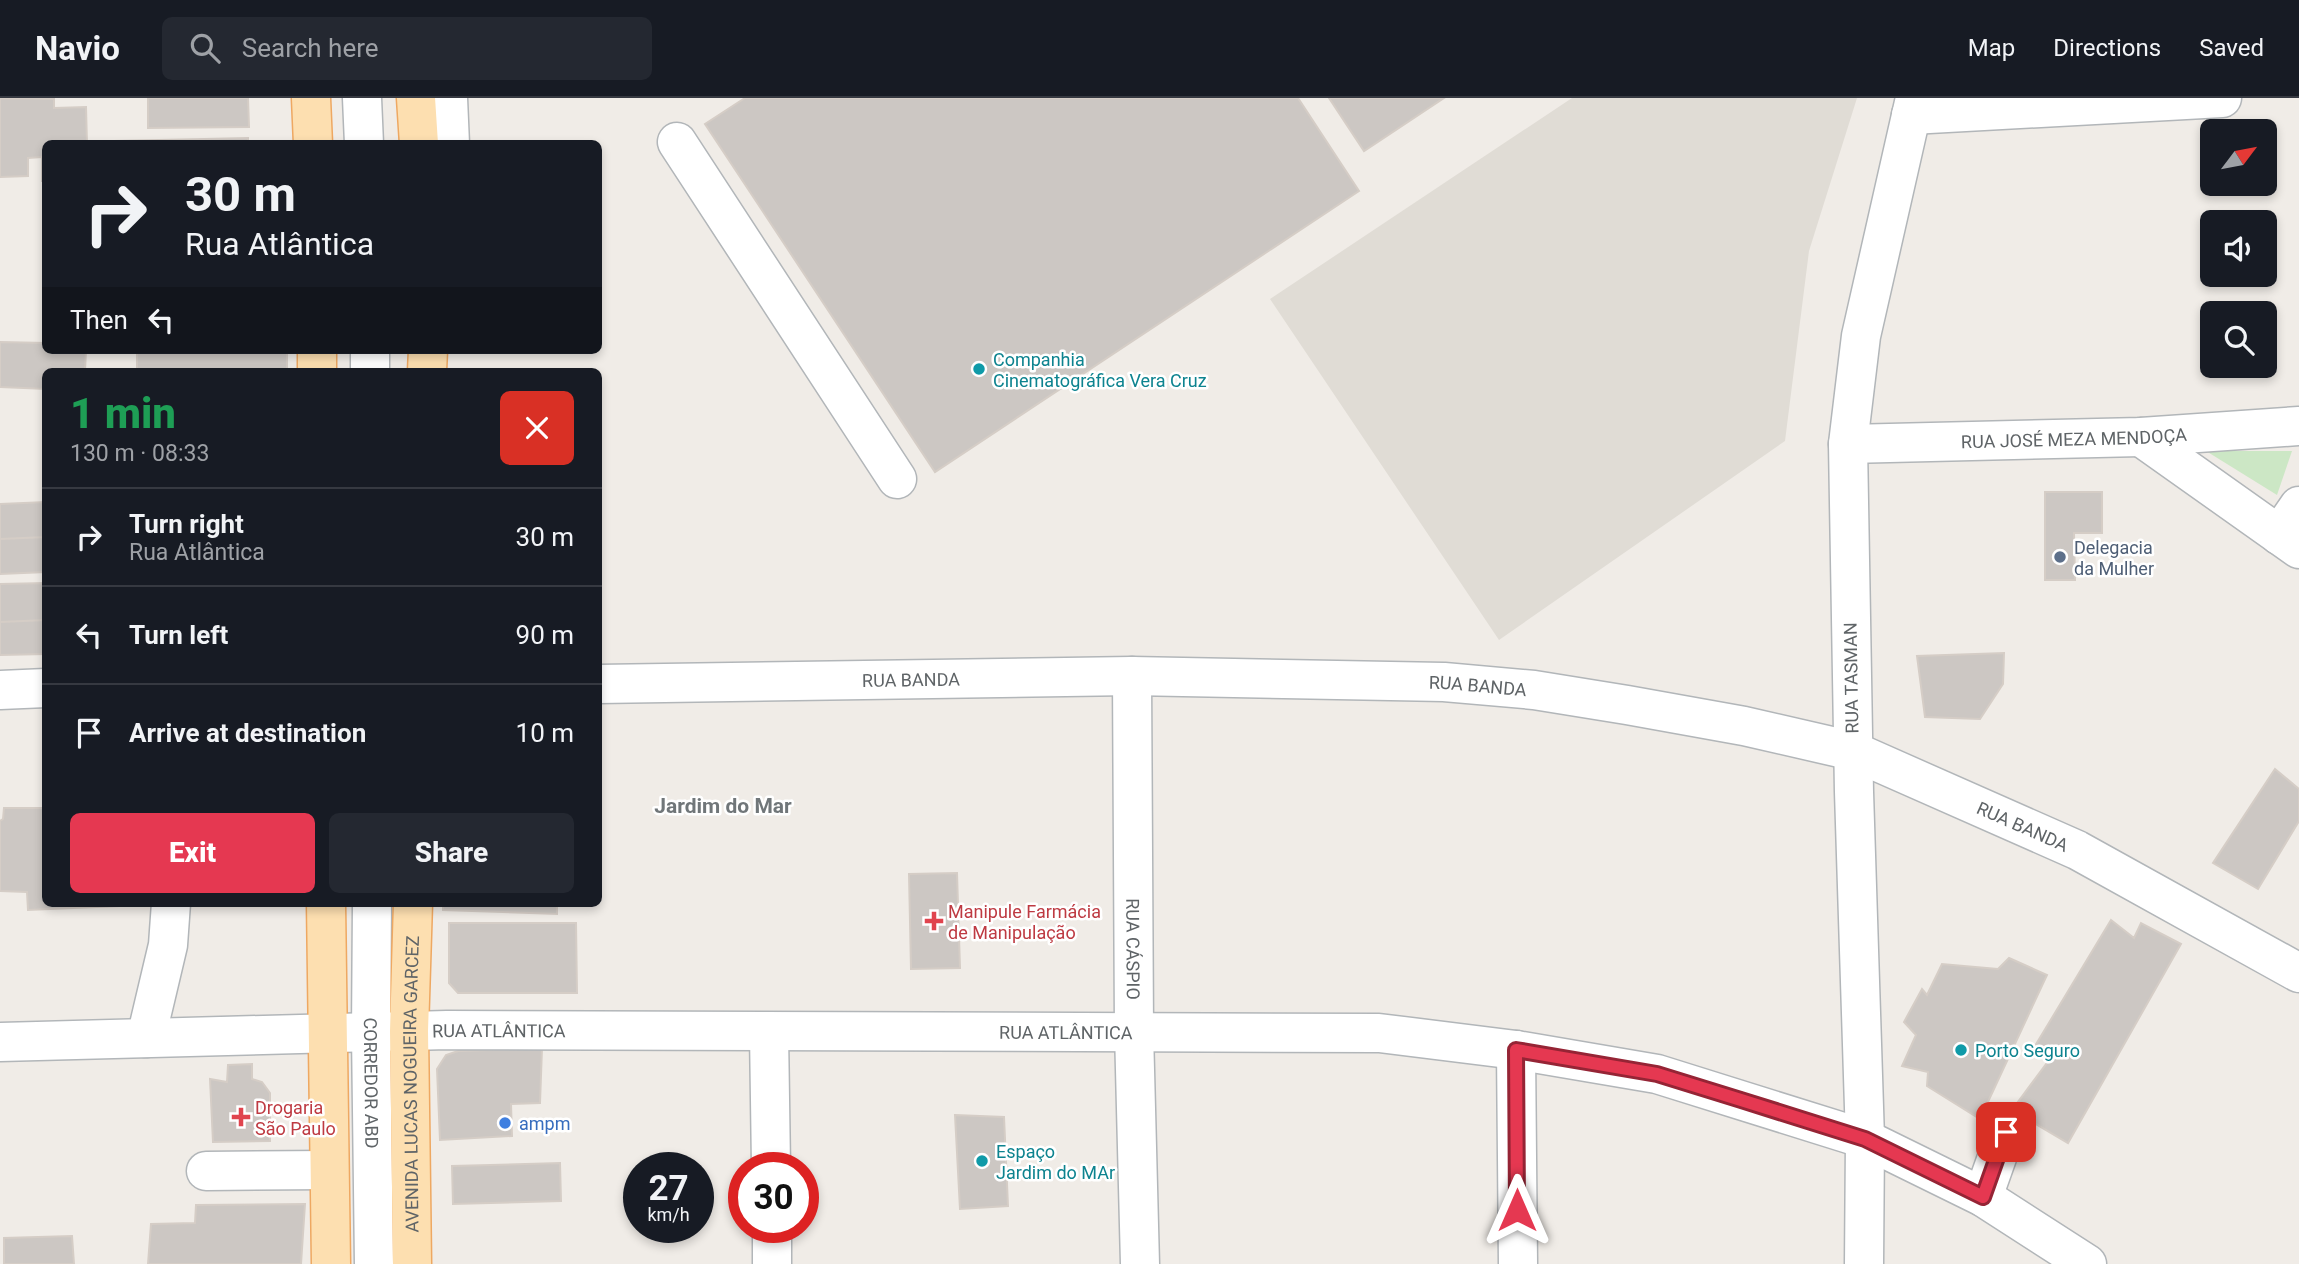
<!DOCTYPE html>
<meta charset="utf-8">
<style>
body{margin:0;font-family:Roboto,sans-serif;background:#242831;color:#f1f3f6;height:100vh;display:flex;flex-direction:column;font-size:26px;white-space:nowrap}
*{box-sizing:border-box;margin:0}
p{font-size:23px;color:#9ea1a6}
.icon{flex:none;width:38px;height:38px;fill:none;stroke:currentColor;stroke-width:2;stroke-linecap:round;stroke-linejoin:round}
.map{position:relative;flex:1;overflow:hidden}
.panel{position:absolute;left:42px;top:270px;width:560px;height:539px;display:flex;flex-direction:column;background:#171b24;border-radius:10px;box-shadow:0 4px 10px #0003}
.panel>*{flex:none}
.banner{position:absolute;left:42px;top:42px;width:560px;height:214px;border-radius:10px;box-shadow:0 4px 10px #0003;background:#171b24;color:#f1f3f6;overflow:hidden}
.needle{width:46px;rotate:58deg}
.buttons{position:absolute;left:2200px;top:21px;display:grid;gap:14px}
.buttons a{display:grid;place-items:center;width:77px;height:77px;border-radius:10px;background:#171b24;box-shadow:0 4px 10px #0003;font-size:35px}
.speed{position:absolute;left:623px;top:1054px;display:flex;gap:14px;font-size:35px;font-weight:700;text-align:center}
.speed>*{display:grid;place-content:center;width:91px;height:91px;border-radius:50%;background:#171b24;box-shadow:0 4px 10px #0003;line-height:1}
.speed small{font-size:18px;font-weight:400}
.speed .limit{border:10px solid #d22;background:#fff;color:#111}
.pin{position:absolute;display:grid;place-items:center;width:60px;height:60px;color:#fff;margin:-30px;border-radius:14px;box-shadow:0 4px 10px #0006}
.me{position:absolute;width:77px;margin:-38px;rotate:0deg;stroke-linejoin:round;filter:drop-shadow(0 0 5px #0008)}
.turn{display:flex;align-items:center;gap:24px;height:147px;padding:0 28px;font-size:32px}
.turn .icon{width:91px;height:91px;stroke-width:2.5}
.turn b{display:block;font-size:49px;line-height:60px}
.then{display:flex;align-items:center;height:66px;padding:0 28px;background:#0003;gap:14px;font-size:26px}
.round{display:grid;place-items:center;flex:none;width:74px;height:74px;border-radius:10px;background:#242831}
.summary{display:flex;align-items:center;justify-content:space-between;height:119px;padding:0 28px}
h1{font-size:42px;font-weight:800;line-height:52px;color:#1e9e55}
.button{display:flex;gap:14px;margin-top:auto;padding:14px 28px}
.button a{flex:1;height:80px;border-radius:10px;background:#e53851;color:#fff;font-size:28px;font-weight:800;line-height:80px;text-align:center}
.button a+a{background:#242831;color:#f1f3f6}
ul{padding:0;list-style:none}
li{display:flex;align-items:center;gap:21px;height:98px;padding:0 28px;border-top:2px solid #363941}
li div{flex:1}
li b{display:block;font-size:26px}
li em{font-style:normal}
header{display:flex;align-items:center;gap:42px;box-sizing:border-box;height:98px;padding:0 35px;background:#171b24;border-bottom:2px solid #363941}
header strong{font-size:33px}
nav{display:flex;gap:38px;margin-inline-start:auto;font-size:24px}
.search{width:490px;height:63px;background:#242831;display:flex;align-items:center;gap:18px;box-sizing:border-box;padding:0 24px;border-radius:10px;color:#9ea1a6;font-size:26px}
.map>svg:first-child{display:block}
.education{fill:#e0dcd5}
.green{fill:#cce7c5}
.building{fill:#ccc7c3;stroke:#d5cdc6;stroke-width:2}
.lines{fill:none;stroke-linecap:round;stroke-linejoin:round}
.minor-casing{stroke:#b2b6b9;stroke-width:41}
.major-casing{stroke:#eea862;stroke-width:41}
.minor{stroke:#fff;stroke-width:38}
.major{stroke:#fddfb0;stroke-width:38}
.route-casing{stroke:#952435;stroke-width:18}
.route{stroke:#e53851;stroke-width:12}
.culture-dot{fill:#0f9aa8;stroke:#fff;stroke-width:2.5}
.service-dot{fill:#5c6f8a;stroke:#fff;stroke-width:2.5}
.health-dot{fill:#e0444e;stroke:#fff;stroke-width:2.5}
.shop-dot{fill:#3f7fe0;stroke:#fff;stroke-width:2.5}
.labels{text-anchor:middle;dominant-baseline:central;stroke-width:5;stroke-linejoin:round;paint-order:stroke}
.culture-label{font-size:18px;fill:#0d838f;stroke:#fff;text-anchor:start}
.street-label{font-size:18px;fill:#5f6467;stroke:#fff}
.service-label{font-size:18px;fill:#4e5e75;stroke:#fff;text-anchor:start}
.health-label{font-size:18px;fill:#be3a42;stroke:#fff;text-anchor:start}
.shop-label{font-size:18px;fill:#366cbe;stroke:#fff;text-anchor:start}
.quarter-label{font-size:21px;font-weight:bold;fill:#707679;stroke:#fff}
</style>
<header>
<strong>Navio</strong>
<div class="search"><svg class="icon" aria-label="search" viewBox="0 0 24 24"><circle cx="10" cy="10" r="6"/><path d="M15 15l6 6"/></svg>Search here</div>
<nav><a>Map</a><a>Directions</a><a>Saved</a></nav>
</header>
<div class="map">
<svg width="2299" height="1166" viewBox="0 0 2299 1166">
<rect width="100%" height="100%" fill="#f0ece7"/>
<path class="education" d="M 1572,0 L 1857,0 L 1809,153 L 1785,343 L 1499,542 L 1270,201 Z"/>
<path class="green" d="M 2206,353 L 2292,353 L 2277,397 Z"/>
<path class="building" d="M 0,0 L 54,1 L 54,10 L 86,9 L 87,46 L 46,46 L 46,83 L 42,83 L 42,59 L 28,60 L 28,78 L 0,79 Z
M 148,0 L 248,0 L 249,29 L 148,30 Z
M 745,0 L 1298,0 L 1359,93 L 935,374 L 705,26 Z
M 1329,0 L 1444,0 L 1364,53 Z
M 248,40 L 248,46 L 115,46 L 115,43 Z
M 0,244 L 46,245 L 46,252 L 86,252 L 85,273 L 46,273 L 46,291 L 0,289 Z
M 137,252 L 287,252 L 287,273 L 137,273 Z
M 2045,394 L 2102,394 L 2102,435 L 2074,435 L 2075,482 L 2045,482 Z
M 46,404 L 46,439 L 0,441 L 0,406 Z
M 46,439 L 46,474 L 0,476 L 0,441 Z
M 46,485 L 46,522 L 0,524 L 0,486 Z
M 46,522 L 46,556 L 0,557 L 0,524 Z
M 2004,555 L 2003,586 L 1980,621 L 1925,619 L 1917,558 Z
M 2275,671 L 2299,691 L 2299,723 L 2258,791 L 2213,765 Z
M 4,710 L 46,710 L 46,805 L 141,805 L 142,807 L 28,812 L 27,794 L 0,793 L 0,723 L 3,721 Z
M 957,775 L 960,870 L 911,871 L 909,776 Z
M 443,805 L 557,805 L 557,816 L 443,812 Z
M 2111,822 L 2134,840 L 2141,825 L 2181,846 L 2068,1045 L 2012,1012 L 2052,958 L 2035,948 Z
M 449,825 L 576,825 L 577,895 L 458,895 L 449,885 Z
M 2009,860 L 2047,877 L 1980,1021 L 1927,988 L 1928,974 L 1902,968 L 1916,937 L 1904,924 L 1922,891 L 1927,897 L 1942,866 L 1998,871 Z
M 542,950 L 540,1005 L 511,1006 L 512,1038 L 440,1042 L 437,971 L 446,957 L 458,953 Z
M 252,966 L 252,981 L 262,984 L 270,995 L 270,1043 L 213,1044 L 210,981 L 227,984 L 228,967 Z
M 955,1017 L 1004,1019 L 1008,1108 L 960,1111 Z
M 560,1065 L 561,1103 L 453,1106 L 452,1068 Z
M 305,1106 L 301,1166 L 148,1166 L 151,1126 L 195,1125 L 196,1107 Z
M 72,1138 L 74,1166 L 4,1166 L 4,1140 Z"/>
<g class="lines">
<g class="minor-casing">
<g id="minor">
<path d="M 362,0 L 364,46"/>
<path d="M 448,0 L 450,46"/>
<path d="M 1911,17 L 2222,0"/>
<path d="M 677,44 L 897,381"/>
<path d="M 370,273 L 370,252"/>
<path d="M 2141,339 L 2299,451"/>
<path id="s1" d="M 1848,346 L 2141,339 L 2299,328"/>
<path d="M 2279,437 L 2299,408"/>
<path id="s2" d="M 1132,578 L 1134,933 L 1140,1166"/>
<path id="s3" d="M 598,586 L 1132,578 L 1444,584 L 1534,592 L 1627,607 L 1744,628 L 1853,653 L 2077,752 L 2299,875"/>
<path d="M 0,592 L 46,590"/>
<path id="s4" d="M 372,805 L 371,935 L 374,1166"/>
<path d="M 769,934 L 771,1069"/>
<path d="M 146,940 L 168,847 L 171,805"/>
<path id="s5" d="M 0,944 L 447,932 L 1379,935 L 1516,952 L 1657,976 L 1865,1041 L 1983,1099 L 2087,1166"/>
<path d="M 1516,952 L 1518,1166"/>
<path d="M 206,1073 L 329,1072"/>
<path d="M 1983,1099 L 2006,1034"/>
<path d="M 772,1129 L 772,1166"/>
<path d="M 1864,1166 L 1865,1041 L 1854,694 L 1848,346 L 1861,238 L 1915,0"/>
</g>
</g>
<g class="major-casing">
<g id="major">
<path d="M 311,0 L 313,46"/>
<path d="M 416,0 L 419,46"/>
<path d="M 317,252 L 317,273"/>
<path d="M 427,273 L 428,252"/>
<path d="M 326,805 L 331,1166"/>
<path id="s6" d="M 412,1166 L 409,933 L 413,805"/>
</g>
</g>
<use href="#minor" class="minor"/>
<use href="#major" class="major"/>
</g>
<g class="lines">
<g class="route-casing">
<path id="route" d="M 1517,1112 L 1516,952 L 1657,976 L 1741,1002 L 1865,1041 L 1983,1099 L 2006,1034"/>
</g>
<use href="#route" class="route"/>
</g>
<g class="culture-dot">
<circle cx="979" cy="271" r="7"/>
<circle cx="1961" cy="952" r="7"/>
<circle cx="982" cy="1063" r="7"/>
</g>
<circle class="service-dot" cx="2060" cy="459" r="7"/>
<g class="health-dot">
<path d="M930.5 812.5h7v7h7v7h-7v7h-7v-7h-7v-7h7z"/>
<path d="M237.5 1008.5h7v7h7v7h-7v7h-7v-7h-7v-7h7z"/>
</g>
<circle class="shop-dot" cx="505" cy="1025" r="7"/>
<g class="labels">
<g class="culture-label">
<text x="993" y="261">Companhia<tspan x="993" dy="21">Cinematográfica Vera Cruz</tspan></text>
<text x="1975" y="952">Porto Seguro</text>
<text x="996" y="1053">Espaço<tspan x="996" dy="21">Jardim do MAr</tspan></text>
</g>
<g class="street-label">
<text stroke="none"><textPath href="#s1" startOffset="226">RUA JOSÉ MEZA MENDOÇA</textPath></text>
<text transform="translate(1851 580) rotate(-91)">RUA TASMAN</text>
<text stroke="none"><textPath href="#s3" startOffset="313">RUA BANDA</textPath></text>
<text stroke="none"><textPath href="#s3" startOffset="880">RUA BANDA</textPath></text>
<text stroke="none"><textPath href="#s3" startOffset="1447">RUA BANDA</textPath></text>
<text stroke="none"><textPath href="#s2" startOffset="273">RUA CÁSPIO</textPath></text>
<text stroke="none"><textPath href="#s5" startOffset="499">RUA ATLÂNTICA</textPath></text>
<text stroke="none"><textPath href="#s5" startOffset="1066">RUA ATLÂNTICA</textPath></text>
<text stroke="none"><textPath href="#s6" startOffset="180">AVENIDA LUCAS NOGUEIRA GARCEZ</textPath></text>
<text stroke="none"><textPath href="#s4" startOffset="180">CORREDOR ABD</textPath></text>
</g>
<g class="service-label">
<text x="2074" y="449">Delegacia<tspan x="2074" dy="21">da Mulher</tspan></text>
</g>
<g class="health-label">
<text x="948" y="813">Manipule Farmácia<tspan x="948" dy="21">de Manipulação</tspan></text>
<text x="255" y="1009">Drogaria<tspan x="255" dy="21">São Paulo</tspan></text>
</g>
<g class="shop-label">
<text x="519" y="1025">ampm</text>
</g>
<g class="quarter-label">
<text x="723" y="708">Jardim do Mar</text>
</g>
</g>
</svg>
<div class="buttons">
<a><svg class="needle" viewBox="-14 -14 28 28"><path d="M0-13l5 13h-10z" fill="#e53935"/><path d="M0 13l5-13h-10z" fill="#9ea1a6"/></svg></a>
<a><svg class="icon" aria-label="sound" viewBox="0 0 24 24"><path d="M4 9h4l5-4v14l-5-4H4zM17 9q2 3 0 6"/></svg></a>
<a><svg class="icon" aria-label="search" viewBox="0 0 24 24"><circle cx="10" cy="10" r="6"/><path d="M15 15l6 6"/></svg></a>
</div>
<div class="speed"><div>27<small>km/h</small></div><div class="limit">30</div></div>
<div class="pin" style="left:2006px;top:1034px;background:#d93025"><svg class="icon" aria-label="arrive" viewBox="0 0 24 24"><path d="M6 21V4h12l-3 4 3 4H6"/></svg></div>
<svg class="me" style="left:1517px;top:1112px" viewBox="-20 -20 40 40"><path d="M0-17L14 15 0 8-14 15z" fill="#e53851" stroke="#fff" stroke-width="4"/></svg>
<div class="banner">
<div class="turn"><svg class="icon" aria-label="right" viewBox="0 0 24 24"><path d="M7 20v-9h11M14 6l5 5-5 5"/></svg><div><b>30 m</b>Rua Atlântica</div></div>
<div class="then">Then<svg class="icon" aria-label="left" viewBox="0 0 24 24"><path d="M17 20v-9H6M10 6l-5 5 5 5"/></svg></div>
</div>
<section class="panel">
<div class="summary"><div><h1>1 min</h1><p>130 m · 08:33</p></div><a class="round" style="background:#d93025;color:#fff"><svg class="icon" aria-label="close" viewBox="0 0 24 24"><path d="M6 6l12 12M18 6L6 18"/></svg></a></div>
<ul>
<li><svg class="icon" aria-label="right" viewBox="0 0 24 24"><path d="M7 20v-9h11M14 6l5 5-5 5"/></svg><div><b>Turn right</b><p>Rua Atlântica</p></div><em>30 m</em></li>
<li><svg class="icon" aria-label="left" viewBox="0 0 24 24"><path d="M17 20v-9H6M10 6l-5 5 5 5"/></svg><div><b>Turn left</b></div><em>90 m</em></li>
<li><svg class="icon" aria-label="arrive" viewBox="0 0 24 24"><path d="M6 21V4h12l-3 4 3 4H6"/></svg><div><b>Arrive at destination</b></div><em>10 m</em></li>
</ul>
<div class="button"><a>Exit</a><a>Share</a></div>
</section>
</div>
